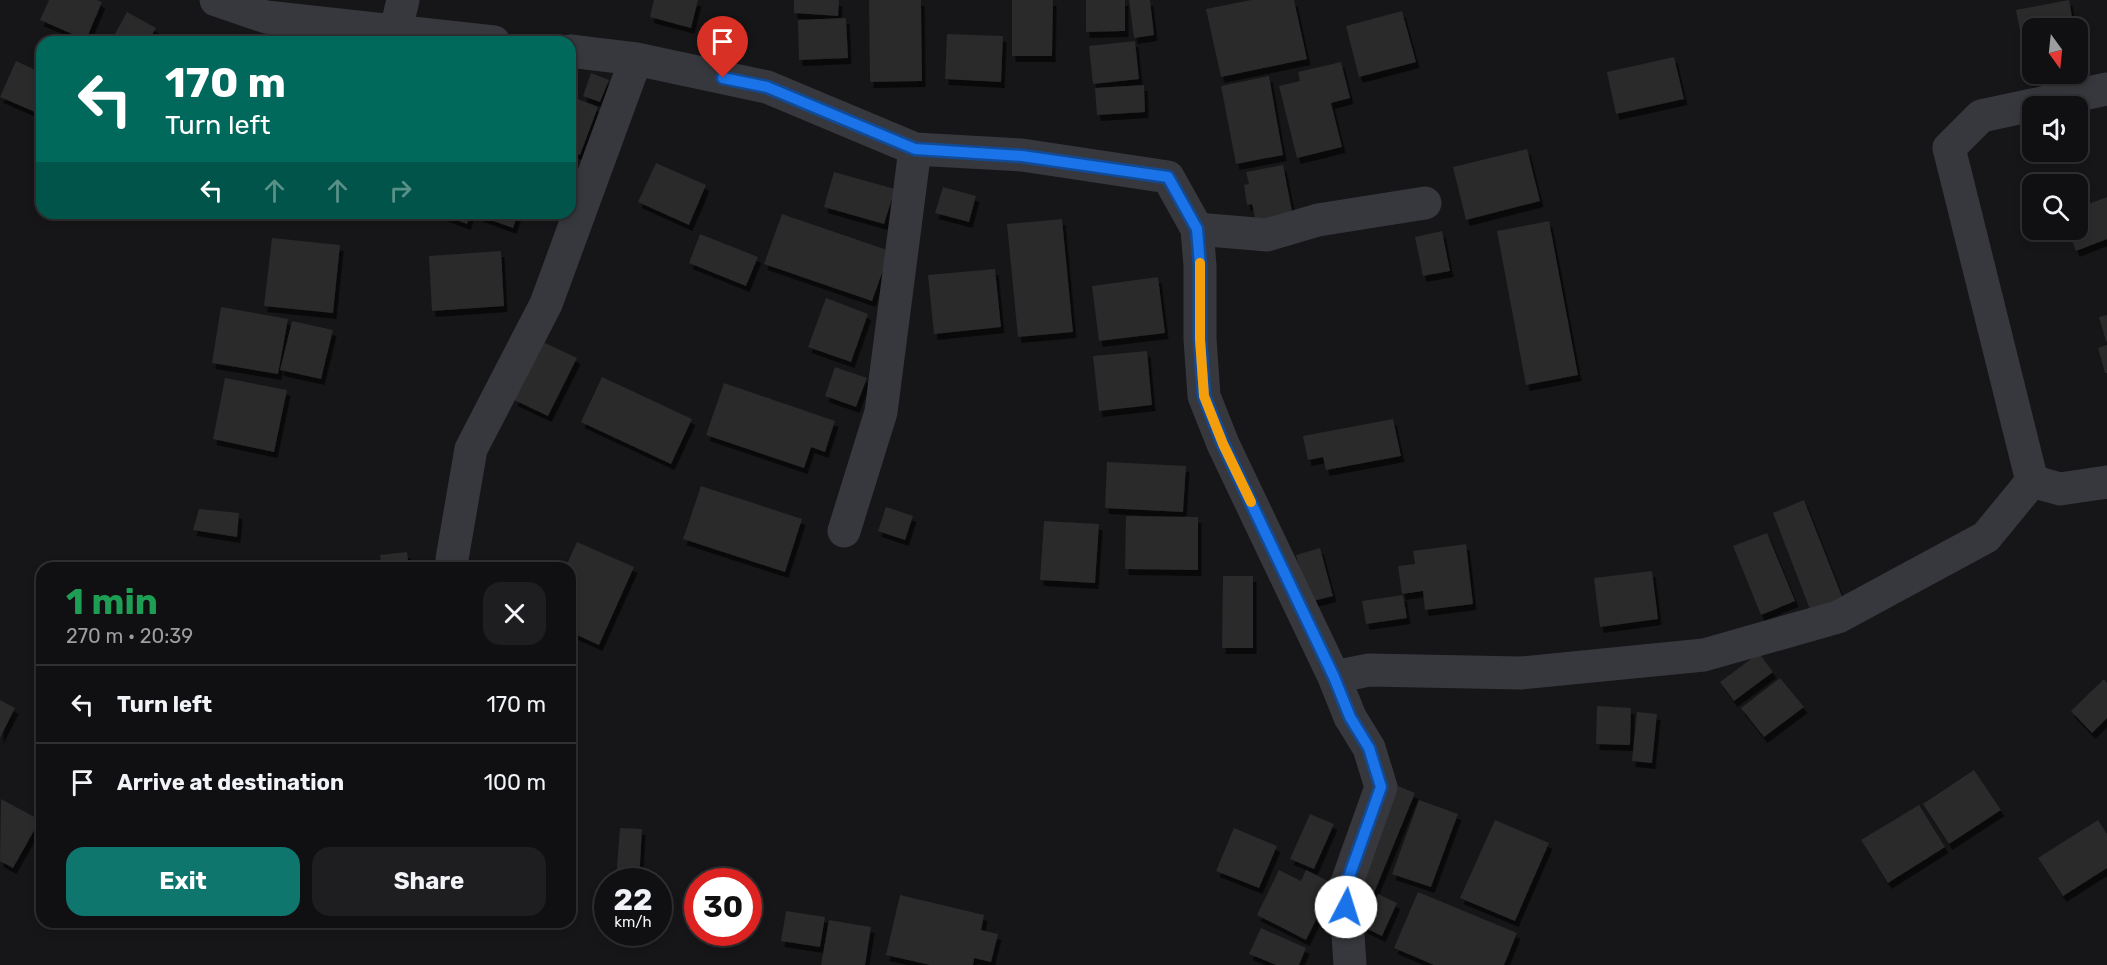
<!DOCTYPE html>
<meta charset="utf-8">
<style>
body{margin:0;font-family:Rubik,sans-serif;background:#1e1e20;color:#f1f3f6;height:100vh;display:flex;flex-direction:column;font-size:22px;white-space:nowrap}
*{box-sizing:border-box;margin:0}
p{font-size:20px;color:#9c9d9f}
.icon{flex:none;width:33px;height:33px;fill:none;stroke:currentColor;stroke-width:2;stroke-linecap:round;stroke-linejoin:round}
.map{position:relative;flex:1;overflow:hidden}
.side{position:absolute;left:36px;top:562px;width:540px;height:366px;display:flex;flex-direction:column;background:#101012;border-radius:18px;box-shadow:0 3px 9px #0003,0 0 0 2px #303032}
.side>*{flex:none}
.banner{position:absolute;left:36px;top:36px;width:540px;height:183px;border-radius:18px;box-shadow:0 3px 9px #0003,0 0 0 2px #303032;background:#00695c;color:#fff;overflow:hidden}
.needle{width:39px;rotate:165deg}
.controls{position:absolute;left:2022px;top:18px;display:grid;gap:12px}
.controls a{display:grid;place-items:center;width:66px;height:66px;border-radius:12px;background:#101012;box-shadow:0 3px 9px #0003,0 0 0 2px #303032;font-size:30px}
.speed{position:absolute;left:594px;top:868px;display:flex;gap:12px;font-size:30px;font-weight:700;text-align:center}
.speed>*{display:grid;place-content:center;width:78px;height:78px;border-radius:50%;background:#101012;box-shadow:0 3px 9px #0003,0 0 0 2px #303032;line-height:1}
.speed small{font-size:15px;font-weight:400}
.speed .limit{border:9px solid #d22;background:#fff;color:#111}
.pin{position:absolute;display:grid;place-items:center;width:51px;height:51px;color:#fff;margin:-62px -26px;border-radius:50% 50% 50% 0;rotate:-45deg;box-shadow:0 0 6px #0007}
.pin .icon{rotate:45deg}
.me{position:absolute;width:66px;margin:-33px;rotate:5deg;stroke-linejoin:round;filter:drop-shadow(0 0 4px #0008)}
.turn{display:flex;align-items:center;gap:21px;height:126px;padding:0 30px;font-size:27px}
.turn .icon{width:78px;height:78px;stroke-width:2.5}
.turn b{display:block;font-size:42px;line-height:51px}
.lanes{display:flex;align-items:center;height:57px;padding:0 30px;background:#0003;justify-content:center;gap:30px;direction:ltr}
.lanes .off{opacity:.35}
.round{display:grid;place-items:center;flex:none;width:63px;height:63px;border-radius:18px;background:#1e1e20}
.head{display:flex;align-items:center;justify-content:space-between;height:102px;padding:0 30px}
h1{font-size:36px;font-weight:700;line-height:45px;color:#1e9e55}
.button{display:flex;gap:12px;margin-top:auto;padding:12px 30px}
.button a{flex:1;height:69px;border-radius:18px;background:#0f766e;color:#fff;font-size:24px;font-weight:700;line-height:69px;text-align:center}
.button a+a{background:#1e1e20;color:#f1f3f6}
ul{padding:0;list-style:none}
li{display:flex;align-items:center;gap:18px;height:78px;padding:0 30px;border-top:2px solid #303032}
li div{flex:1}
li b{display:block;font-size:22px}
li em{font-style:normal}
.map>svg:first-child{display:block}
.building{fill:#29292c;filter:url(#shadow)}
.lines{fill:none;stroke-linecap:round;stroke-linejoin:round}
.street{stroke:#37383d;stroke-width:33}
.route-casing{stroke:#114b97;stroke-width:15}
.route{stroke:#1a73e8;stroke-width:10}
.slow{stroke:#f59e0b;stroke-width:10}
</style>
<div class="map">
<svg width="2107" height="965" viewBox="0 0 2107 965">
<defs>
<filter id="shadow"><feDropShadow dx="3.5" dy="6" stdDeviation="0" flood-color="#0009"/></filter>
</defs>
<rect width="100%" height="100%" fill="#161618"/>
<path class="building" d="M 49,0 L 97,0 L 102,2 L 86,40 L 40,20 Z
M 654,0 L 698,0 L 691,28 L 650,17 Z
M 794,0 L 839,0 L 838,16 L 794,13 Z
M 869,0 L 921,0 L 922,81 L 870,82 Z
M 1012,0 L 1053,0 L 1052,56 L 1012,56 Z
M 1086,0 L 1125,0 L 1125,31 L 1086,32 Z
M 1129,0 L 1150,0 L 1154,35 L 1134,38 Z
M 1251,0 L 1294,0 L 1307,59 L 1221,77 L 1206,9 Z
M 2069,0 L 2074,28 L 2032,28 L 2032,74 L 2061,75 L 2030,81 L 2016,10 Z
M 1402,11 L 1416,62 L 1359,77 L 1346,26 Z
M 127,12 L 156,28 L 148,42 L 130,42 L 115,34 Z
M 846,18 L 848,58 L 799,60 L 798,20 Z
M 947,34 L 1003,36 L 1001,82 L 945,79 Z
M 1135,41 L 1139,79 L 1093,84 L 1089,46 Z
M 2078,52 L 2082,70 L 2078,71 Z
M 1674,57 L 1684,99 L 1616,114 L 1607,72 Z
M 16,61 L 42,73 L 42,115 L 0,97 Z
M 1341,62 L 1350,98 L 1331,103 L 1342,147 L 1297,158 L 1279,86 L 1300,81 L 1298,72 Z
M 591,73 L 609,80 L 600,102 L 583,96 Z
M 1269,76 L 1283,155 L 1236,164 L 1221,86 Z
M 1144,85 L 1145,112 L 1097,115 L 1095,88 Z
M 570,96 L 598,107 L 580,155 L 570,151 Z
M 1527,149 L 1540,201 L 1466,220 L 1453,167 Z
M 656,163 L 706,185 L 689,225 L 638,202 Z
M 1283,165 L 1293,216 L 1256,222 L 1252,204 L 1247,205 L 1244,185 L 1249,184 L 1246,172 Z
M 834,172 L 895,189 L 884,224 L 824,207 Z
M 943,187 L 976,196 L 969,222 L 935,213 Z
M 2107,197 L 2107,239 L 2076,251 L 2068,230 L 2078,230 L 2078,208 Z
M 438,213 L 471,213 L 467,224 Z
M 481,213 L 518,213 L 513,228 L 480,216 Z
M 782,214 L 890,251 L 872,301 L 764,264 Z
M 1062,219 L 1073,332 L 1018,337 L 1007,224 Z
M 1549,221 L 1578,375 L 1526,385 L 1497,231 Z
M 1442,231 L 1450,271 L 1423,276 L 1415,237 Z
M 700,234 L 758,257 L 746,286 L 689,263 Z
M 272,238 L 340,245 L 333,313 L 264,306 Z
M 501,251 L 504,306 L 432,311 L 429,256 Z
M 995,269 L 1001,327 L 934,334 L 928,275 Z
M 1158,277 L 1165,333 L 1099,341 L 1092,286 Z
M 826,298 L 868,314 L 851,362 L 808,347 Z
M 221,307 L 288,319 L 278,374 L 212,363 Z
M 2107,315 L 2107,341 L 2106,341 L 2099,317 Z
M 292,321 L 333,330 L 321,379 L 280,370 Z
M 543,342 L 577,358 L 548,416 L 514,400 Z
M 2107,345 L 2107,373 L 2105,373 L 2098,348 Z
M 1147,351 L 1152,405 L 1099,411 L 1093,356 Z
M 835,367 L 867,378 L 856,407 L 825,396 Z
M 602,377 L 692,419 L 671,464 L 581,422 Z
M 225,378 L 287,390 L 274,452 L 213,439 Z
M 724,383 L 835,421 L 825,452 L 811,447 L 804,468 L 706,435 Z
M 1393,419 L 1401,456 L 1326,470 L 1323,457 L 1308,460 L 1303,436 Z
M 1107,462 L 1186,466 L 1183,512 L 1105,508 Z
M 701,486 L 802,519 L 785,572 L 683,539 Z
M 1804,500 L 1843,599 L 1811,612 L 1773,513 Z
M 886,507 L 913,516 L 905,540 L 878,531 Z
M 199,509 L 239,513 L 237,537 L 193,530 Z
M 1126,516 L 1198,517 L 1198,570 L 1125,569 Z
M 1044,521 L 1099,524 L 1095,583 L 1040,580 Z
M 1767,533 L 1795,601 L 1761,615 L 1733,546 Z
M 577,542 L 634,567 L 599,645 L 570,632 L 570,568 L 565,568 Z
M 1466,544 L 1473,604 L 1425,610 L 1423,591 L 1402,594 L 1398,566 L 1415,564 L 1413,551 Z
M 1320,548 L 1333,596 L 1309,602 L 1296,555 Z
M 407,552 L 409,568 L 382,568 L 380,555 Z
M 1652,571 L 1658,619 L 1600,627 L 1594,578 Z
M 1223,576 L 1253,576 L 1253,648 L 1222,648 Z
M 1403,595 L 1407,618 L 1366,624 L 1362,601 Z
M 1759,653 L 1773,672 L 1734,701 L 1720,682 Z
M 1780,678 L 1804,707 L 1764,737 L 1741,708 Z
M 2104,679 L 2107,683 L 2107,718 L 2092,733 L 2071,711 Z
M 0,700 L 15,708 L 0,738 Z
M 1597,706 L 1631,708 L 1630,745 L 1596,744 Z
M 1637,712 L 1657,714 L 1652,763 L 1632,761 Z
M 1974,770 L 2001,810 L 1949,844 L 1923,804 Z
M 1393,784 L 1415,793 L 1374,893 L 1351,884 Z
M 1,799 L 40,820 L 13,868 L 0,861 Z
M 1419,800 L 1458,814 L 1431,887 L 1392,874 Z
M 1919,805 L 1945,847 L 1888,883 L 1861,840 Z
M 1310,814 L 1334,824 L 1314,869 L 1290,859 Z
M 1495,820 L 1549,843 L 1515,921 L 1460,898 Z
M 2098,820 L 2107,834 L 2107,868 L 2063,896 L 2038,858 Z
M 620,828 L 642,829 L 639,882 L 616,880 Z
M 1234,828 L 1277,846 L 1259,888 L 1216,871 Z
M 1279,870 L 1301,881 L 1306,870 L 1334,884 L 1306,940 L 1257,915 Z
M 1418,892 L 1517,933 L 1504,965 L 1434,965 L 1394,948 Z
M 1378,894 L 1397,903 L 1382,936 L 1363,927 Z
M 900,895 L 984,915 L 981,930 L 998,934 L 991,962 L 974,958 L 973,965 L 930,965 L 886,955 Z
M 786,911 L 825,917 L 820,947 L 781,941 Z
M 829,920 L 871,927 L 865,965 L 821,965 Z
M 1261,928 L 1306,948 L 1299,965 L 1276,965 L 1249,954 Z"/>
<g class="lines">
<path class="street" d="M 216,0 L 266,17 L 494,42
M 396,30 L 403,0
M 570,51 L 636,59 L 767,87 L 915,149 L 1022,155 L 1168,177 L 1197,229 L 1267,235 L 1318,220 L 1425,203
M 2107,89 L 1981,116 L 1949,148 L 2032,481 L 2060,489 L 2107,482
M 1197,229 L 1200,266 L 1200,339 L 1204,396 L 1223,444 L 1334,677 L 1350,717 L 1369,748 L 1381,787 L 1345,888 L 1350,965
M 844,531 L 881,412 L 915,149
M 452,559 L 471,449 L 546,304 L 636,59
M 1334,677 L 1369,670 L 1521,673 L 1704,655 L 1838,617 L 1986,537 L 2032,481"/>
</g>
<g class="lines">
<g class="route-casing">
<path id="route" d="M 723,78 L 767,87 L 915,149 L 1022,156 L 1168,177 L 1197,229 L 1200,266 L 1200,339 L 1204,396 L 1223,444 L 1334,677 L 1350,717 L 1369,748 L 1381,787 L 1345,888 L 1346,907"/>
</g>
<use href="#route" class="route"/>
<path class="slow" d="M 1200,263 L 1200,339 L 1204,396 L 1223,444 L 1251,502"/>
</g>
</svg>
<div class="controls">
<a><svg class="needle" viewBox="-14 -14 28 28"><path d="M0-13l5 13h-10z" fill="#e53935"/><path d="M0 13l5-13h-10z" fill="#9c9d9f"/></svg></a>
<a><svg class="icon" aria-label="sound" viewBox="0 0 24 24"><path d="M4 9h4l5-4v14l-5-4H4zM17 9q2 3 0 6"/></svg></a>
<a><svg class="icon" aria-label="search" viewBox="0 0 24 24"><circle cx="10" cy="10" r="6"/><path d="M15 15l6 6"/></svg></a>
</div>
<div class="speed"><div>22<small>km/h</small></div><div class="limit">30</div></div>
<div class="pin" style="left:723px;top:78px;background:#d93025"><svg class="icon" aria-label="arrive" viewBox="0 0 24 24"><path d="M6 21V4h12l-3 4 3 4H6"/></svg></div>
<svg class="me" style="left:1346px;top:907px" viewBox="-20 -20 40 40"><circle r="19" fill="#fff"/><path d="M0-13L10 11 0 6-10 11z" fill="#1a73e8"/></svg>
<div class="banner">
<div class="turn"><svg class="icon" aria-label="left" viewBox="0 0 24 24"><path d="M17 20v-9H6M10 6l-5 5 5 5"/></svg><div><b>170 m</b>Turn left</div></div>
<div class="lanes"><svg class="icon" aria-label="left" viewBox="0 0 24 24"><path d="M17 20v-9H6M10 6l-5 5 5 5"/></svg><svg class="icon off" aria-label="ahead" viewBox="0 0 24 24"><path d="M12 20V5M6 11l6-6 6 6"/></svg><svg class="icon off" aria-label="ahead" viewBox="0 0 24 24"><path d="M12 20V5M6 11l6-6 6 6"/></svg><svg class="icon off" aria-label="right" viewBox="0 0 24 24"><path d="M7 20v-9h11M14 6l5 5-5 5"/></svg></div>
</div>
<section class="side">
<div class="head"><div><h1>1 min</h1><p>270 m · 20:39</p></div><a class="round"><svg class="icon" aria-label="close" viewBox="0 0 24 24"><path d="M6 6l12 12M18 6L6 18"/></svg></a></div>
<ul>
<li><svg class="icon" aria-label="left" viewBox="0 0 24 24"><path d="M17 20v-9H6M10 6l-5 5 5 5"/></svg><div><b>Turn left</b></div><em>170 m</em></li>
<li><svg class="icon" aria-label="arrive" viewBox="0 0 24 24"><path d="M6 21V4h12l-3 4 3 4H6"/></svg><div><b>Arrive at destination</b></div><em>100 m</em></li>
</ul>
<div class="button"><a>Exit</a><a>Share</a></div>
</section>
</div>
